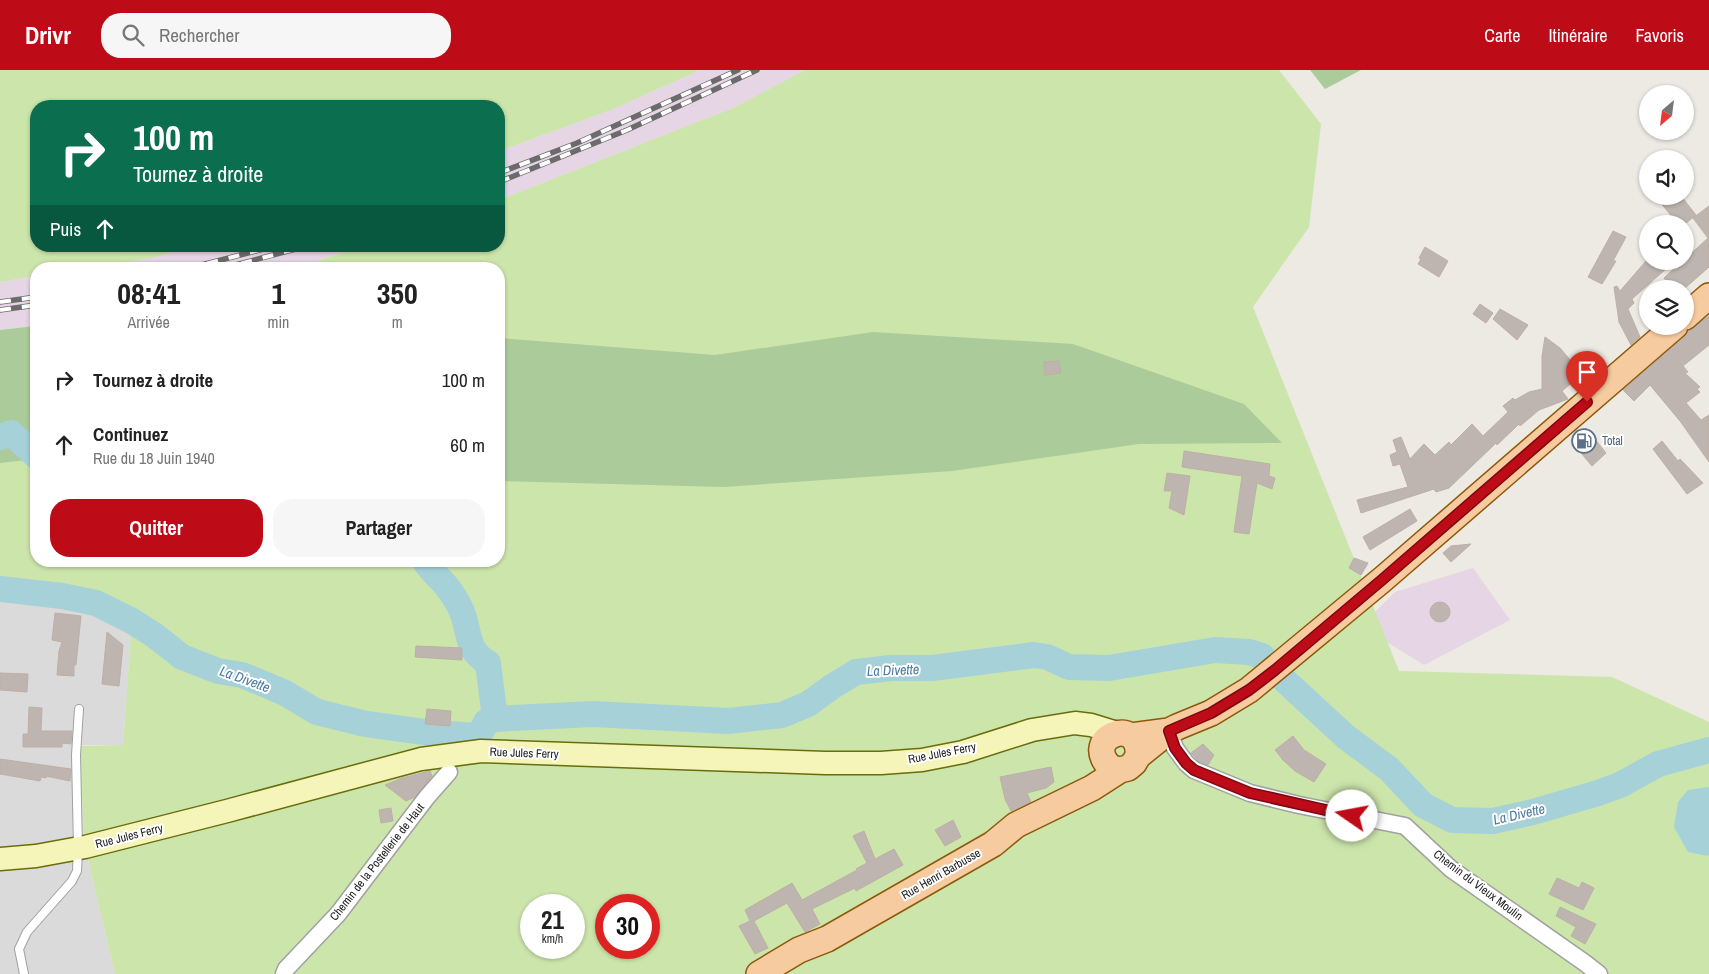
<!DOCTYPE html>
<html lang="fr">
<meta charset="utf-8">
<style>
body{margin:0;font-family:"Archivo Narrow",sans-serif;background:#f6f6f6;color:#222;height:100vh;display:flex;flex-direction:column;font-size:19px;white-space:nowrap}
*{box-sizing:border-box;margin:0}
p{font-size:16px;color:#767676}
.icon{flex:none;width:28px;height:28px;fill:none;stroke:currentColor;stroke-width:2;stroke-linecap:round;stroke-linejoin:round}
.map{position:relative;flex:1;overflow:hidden}
.drawer{position:absolute;left:30px;top:192px;width:475px;height:305px;display:flex;flex-direction:column;background:#fff;border-radius:20px;box-shadow:0 1px 4px #0004}
.drawer>*{flex:none}
.banner{position:absolute;left:30px;top:30px;width:475px;height:152px;border-radius:20px;box-shadow:0 1px 4px #0004;background:#0b6e4f;color:#fff;overflow:hidden}
.needle{width:32px;rotate:208deg}
.fabs{position:absolute;left:1639px;top:15px;display:grid;gap:10px}
.fabs a{display:grid;place-items:center;width:55px;height:55px;border-radius:50%;background:#fff;box-shadow:0 1px 4px #0004;font-size:25px}
.speed{position:absolute;left:520px;top:824px;display:flex;gap:10px;font-size:25px;font-weight:700;text-align:center}
.speed>*{display:grid;place-content:center;width:65px;height:65px;border-radius:50%;background:#fff;box-shadow:0 1px 4px #0004;line-height:1}
.speed small{font-size:12px;font-weight:400}
.speed .limit{border:8px solid #d22;background:#fff;color:#111}
.pin{position:absolute;display:grid;place-items:center;width:42px;height:42px;color:#fff;margin:-51px -21px;border-radius:50% 50% 50% 0;rotate:-45deg;box-shadow:0 0 5px #0007}
.pin .icon{rotate:45deg}
.me{position:absolute;width:55px;margin:-28px;rotate:282deg;stroke-linejoin:round;filter:drop-shadow(0 0 4px #0008)}
.turn{display:flex;align-items:center;gap:18px;height:105px;padding:0 20px;font-size:22px}
.turn .icon{width:65px;height:65px;stroke-width:2.5}
.turn b{display:block;font-size:35px;line-height:42px}
.then{display:flex;align-items:center;height:48px;padding:0 20px;background:#0003;gap:10px;font-size:19px}
.eta{display:flex;justify-content:space-evenly;align-items:center;height:85px;text-align:center}
.eta b{font-size:30px;font-weight:800;line-height:35px}
.action{display:flex;gap:10px;margin-top:auto;padding:10px 20px}
.action a{flex:1;height:58px;border-radius:20px;background:#be0b18;color:#fff;font-size:20px;font-weight:800;line-height:58px;text-align:center}
.action a+a{background:#f6f6f6;color:#222}
ul{padding:0;list-style:none}
li{display:flex;align-items:center;gap:15px;height:65px;padding:0 20px}
li div{flex:1}
li b{display:block;font-size:19px}
li em{font-style:normal}
header{display:flex;align-items:center;gap:30px;box-sizing:border-box;height:70px;padding:0 25px;background:#be0b18;color:#fff}
header strong{font-size:24px}
nav{display:flex;gap:28px;margin-inline-start:auto;font-size:18px}
.search{width:350px;height:45px;background:#f6f6f6;display:flex;align-items:center;gap:12px;box-sizing:border-box;padding:0 18px;border-radius:20px;color:#767676;font-size:19px}
.map>svg:first-child{display:block}
.residential{fill:#dbdada}
.industrial{fill:#e6d5e4}
.grass{fill:#cce5ab;fill-rule:evenodd}
.forest{fill:#accb9a}
.water{fill:#a6d1d9}
.lines{fill:none;stroke-linecap:round;stroke-linejoin:round}
.river{stroke:#a6d1d9;stroke-width:26}
.building{fill:#beb5b0;stroke:#beafa6}
.lane-casing{stroke:#a1a1a1;stroke-width:10}
.street-casing{stroke:#a1a1a1;stroke-width:19}
.secondary-casing{stroke:#696d0b;stroke-width:25}
.primary-casing{stroke:#8d5809;stroke-width:28}
.lane{stroke:#fff;stroke-width:8}
.street{stroke:#fff;stroke-width:16}
.secondary{stroke:#f5f4b9;stroke-width:22}
.primary{stroke:#f6cb9f;stroke-width:25}
.rail-casing{stroke:#6b6b6b;stroke-width:5.5}
.rail{stroke:#fff;stroke-width:4;stroke-dasharray:11;stroke-linecap:butt}
.route-casing{stroke:#7c0710;stroke-width:12}
.route{stroke:#be0b18;stroke-width:9}
.labels{text-anchor:middle;dominant-baseline:central;stroke-width:4;stroke-linejoin:round;paint-order:stroke}
.service-label{font-size:12px;fill:#4e5e75;stroke:#fff;text-anchor:start}
.street-label{font-size:12px;fill:#1d1d1d;stroke:#fff}
.water-label{font-size:14px;font-style:italic;fill:#4c7b9f;stroke:#fff}
</style>
<header>
<strong>Drivr</strong>
<div class="search"><svg class="icon" aria-label="search" viewBox="0 0 24 24"><circle cx="10" cy="10" r="6"/><path d="M15 15l6 6"/></svg>Rechercher</div>
<nav><a>Carte</a><a>Itinéraire</a><a>Favoris</a></nav>
</header>
<div class="map">
<svg width="1709" height="904" viewBox="0 0 1709 904">
<rect width="100%" height="100%" fill="#ede9e3"/>
<path class="residential" d="M 0,519 L 62,526 L 95,533 L 132,551 L 123,675 L 79,675 L 85,777 L 115,904 L 0,904 Z"/>
<path class="industrial" d="M 700,0 L 805,0 L 733,38 L 499,130 L 499,81 L 611,40 Z
M 194,176 L 361,176 L 294,199 L 82,199 L 157,187 Z
M 36,206 L 36,256 L 0,260 L 0,212 Z
M 1473,498 L 1510,550 L 1424,595 L 1361,556 L 1395,522 Z"/>
<path class="grass" d="M 0,0 L 700,0 L 611,40 L 499,81 L 499,36 L 36,36 L 36,176 L 194,176 L 157,187 L 82,199 L 36,199 L 36,206 L 0,212 Z
M 805,0 L 1279,0 L 1321,54 L 1309,157 L 1253,237 L 1399,601 L 1612,607 L 1709,652 L 1709,904 L 115,904 L 85,777 L 79,676 L 123,675 L 132,551 L 95,533 L 62,526 L 0,519 L 0,260 L 36,256 L 36,491 L 499,491 L 499,199 L 294,199 L 361,176 L 499,176 L 499,130 L 733,38 ZM 531,835 L 574,835 L 574,878 L 531,878 ZM 606,835 L 649,835 L 649,878 L 606,878 Z"/>
<path class="forest" d="M 1310,0 L 1361,0 L 1325,19 Z
M 36,256 L 36,389 L 0,393 L 0,260 Z
M 873,262 L 1073,274 L 1244,334 L 1282,373 L 1139,374 L 952,401 L 724,417 L 499,411 L 499,268 L 715,285 Z"/>
<path class="water" d="M 1709,717 L 1709,785 L 1708,786 L 1688,782 L 1674,757 L 1678,732 L 1688,720 Z"/>
<g class="lines">
<path class="river" d="M 0,367 L 11,363 L 36,386
M 425,491 C 431,502 441,509 448,518 C 453,525 459,534 462,542 C 470,562 466,581 488,593 L 495,649
M 0,519 L 62,526 L 96,533 L 132,551 L 154,565 L 182,587 L 218,601 L 242,605 L 264,614 L 285,623 L 317,642 L 366,654 L 424,662 L 475,666 L 482,660 L 486,652 L 495,649 L 593,644 L 728,651 L 782,645 L 808,634 L 833,616 L 856,602 L 891,598 L 932,598 L 1034,585 L 1047,587 L 1069,597 L 1109,598 L 1215,580 L 1249,582 L 1262,586 L 1266,591
M 1282,608 L 1346,667 L 1389,699 L 1423,735 L 1452,750 L 1493,751 L 1533,742 L 1598,723 L 1620,715 L 1658,694 L 1709,680"/>
</g>
<path class="building" d="M 1655,126 L 1681,126 L 1696,145 L 1685,154 L 1678,154 Z
M 1709,136 L 1709,197 L 1684,219 L 1673,219 L 1664,208 L 1682,191 L 1685,191 L 1685,189 L 1708,168 L 1693,148 Z
M 1613,161 L 1626,167 L 1613,191 L 1616,191 L 1602,214 L 1588,207 Z
M 1425,177 L 1448,191 L 1439,207 L 1418,194 L 1421,189 L 1419,188 Z
M 1646,191 L 1661,191 L 1667,198 L 1632,229 L 1634,233 L 1628,239 L 1640,267 L 1631,275 L 1619,252 L 1614,217 L 1617,216 L 1620,221 Z
M 1480,234 L 1493,243 L 1486,253 L 1473,244 Z
M 1500,239 L 1528,255 L 1517,270 L 1493,249 Z
M 1709,246 L 1709,275 L 1683,296 L 1688,302 L 1685,303 L 1700,317 L 1697,319 L 1700,322 L 1686,333 L 1701,350 L 1709,345 L 1709,392 L 1680,351 L 1650,315 L 1634,331 L 1623,320 L 1684,267 L 1688,261 Z
M 1545,267 L 1560,278 L 1582,304 L 1562,321 L 1568,329 L 1539,340 L 1520,356 L 1519,354 L 1497,375 L 1496,373 L 1449,418 L 1436,422 L 1434,419 L 1361,443 L 1357,430 L 1408,417 L 1400,394 L 1393,396 L 1390,385 L 1397,382 L 1393,370 L 1401,367 L 1410,389 L 1424,374 L 1435,385 L 1449,372 L 1451,375 L 1472,354 L 1483,366 L 1508,342 L 1503,336 L 1513,328 L 1515,330 L 1529,322 L 1542,319 L 1542,286 Z
M 1059,291 L 1061,303 L 1045,305 L 1044,292 Z
M 1586,358 L 1606,383 L 1592,396 L 1571,371 Z
M 1662,371 L 1678,391 L 1680,389 L 1703,413 L 1687,424 L 1653,379 Z
M 1184,381 L 1270,394 L 1269,406 L 1275,408 L 1272,419 L 1257,413 L 1249,464 L 1234,462 L 1242,406 L 1182,397 Z
M 1167,403 L 1190,406 L 1184,445 L 1169,438 L 1172,421 L 1164,421 Z
M 1410,439 L 1417,451 L 1370,480 L 1363,467 Z
M 1471,474 L 1451,492 L 1443,483 L 1451,476 Z
M 1354,488 L 1368,493 L 1361,505 L 1349,498 Z
M1430 542a10 10 0 1 1 20 0a10 10 0 1 1-20 0Z
M 55,543 L 81,546 L 76,595 L 74,595 L 74,606 L 57,605 L 59,581 L 62,572 L 52,570 Z
M 107,562 L 123,575 L 119,616 L 102,614 Z
M 416,576 L 462,578 L 462,590 L 415,587 Z
M 0,603 L 28,604 L 27,622 L 0,620 Z
M 29,637 L 42,638 L 41,661 L 72,661 L 71,674 L 62,673 L 62,677 L 23,677 L 23,664 L 28,664 Z
M 427,639 L 451,641 L 450,656 L 425,654 Z
M 1293,666 L 1304,680 L 1326,694 L 1314,712 L 1295,701 L 1283,690 L 1275,680 Z
M 1203,674 L 1214,685 L 1208,695 L 1199,691 L 1191,683 Z
M 0,689 L 71,699 L 70,711 L 46,706 L 46,708 L 41,707 L 40,711 L 0,704 Z
M 1051,697 L 1054,712 L 1046,718 L 1027,723 L 1031,732 L 1011,741 L 1005,729 L 1000,707 Z
M 430,701 L 432,706 L 415,727 L 406,731 L 385,715 L 402,708 Z
M 391,738 L 393,751 L 381,753 L 379,740 Z
M 953,750 L 961,767 L 945,776 L 935,760 Z
M 864,761 L 875,789 L 894,779 L 903,795 L 856,821 L 855,818 L 812,839 L 820,854 L 805,862 L 787,833 L 754,851 L 768,878 L 755,884 L 739,856 L 750,851 L 745,840 L 792,813 L 802,830 L 857,800 L 856,799 L 867,793 L 853,766 Z
M 1557,808 L 1579,818 L 1582,812 L 1594,818 L 1583,840 L 1549,824 Z
M 1560,837 L 1596,854 L 1585,874 L 1571,866 L 1576,857 L 1556,846 Z"/>
<g class="lines">
<g class="lane-casing">
<path id="lane" d="M 24,904 L 19,879 L 27,862 L 72,811 L 77,801 L 78,778 L 76,685 L 79,639"/>
</g>
<g class="street-casing">
<path id="street" d="M 1169,661 L 1175,678 L 1186,693 L 1194,700 L 1250,723 L 1299,735 L 1405,756 L 1451,799 L 1585,893 L 1599,904
M 284,904 L 286,899 L 338,844 L 427,727 L 449,702"/>
</g>
<g class="secondary-casing">
<path id="secondary" d="M 0,789 L 36,786 L 85,777 L 227,741 L 421,689 L 481,681 L 825,693 L 881,693 L 922,690 L 963,682 L 1032,660 L 1075,653 L 1091,655 L 1117,663"/>
</g>
<g class="primary-casing">
<path id="primary" d="M 1685,247 L 1709,226
M 1131,666 L 1169,661 L 1177,657 L 1211,643 L 1249,620 L 1383,509 L 1675,256
M 1138,686 C 1141,644 1079,667 1111,698 L 1120,700 L 1128,698 L 1134,693 L 1138,686 L 1169,661
M 759,904 L 799,880 L 827,869 L 993,774 L 1016,755 L 1092,718 L 1120,700"/>
</g>
<use href="#lane" class="lane"/>
<use href="#street" class="street"/>
<use href="#secondary" class="secondary"/>
<use href="#primary" class="primary"/>
<g class="rail-casing">
<path id="rail" d="M 499,103 L 577,73 L 738,0
M 499,112 L 627,60 L 757,0
M 186,199 L 275,176
M 220,199 L 307,176
M 0,232 L 36,227
M 0,240 L 36,235"/>
</g>
<use href="#rail" class="rail"/>
</g>
<g class="lines">
<g class="route-casing">
<path id="route" d="M 1352,746 L 1250,723 L 1194,700 L 1186,693 L 1175,678 L 1169,661 L 1211,643 L 1249,620 L 1275,600 L 1383,509 L 1587,332"/>
</g>
<use href="#route" class="route"/>
</g>
<defs>
<g id="fuel-ring" transform="scale(1.25)"><circle r="9.5" fill="#fff" stroke="#5c6f8a" stroke-width="1.5"/><path d="M-5.5-6h7V0h2V4h1.3V-2.5L3-4.5l.8-.8L6-3V5H2.5V1h-1V6h-7ZM-4.2-4.7v3.2H.2V-4.7Z" fill="#5c6f8a"/></g>
</defs>
<g fill-rule="evenodd">
<use href="#fuel-ring" x="1584" y="371"/>
</g>
<g class="labels">
<g class="service-label">
<text x="1602" y="371">Total</text>
</g>
<g class="street-label">
<text transform="translate(524 683) rotate(2)">Rue Jules Ferry</text>
<text transform="translate(942 683) rotate(-11)">Rue Jules Ferry</text>
<text transform="translate(129 766) rotate(-14)">Rue Jules Ferry</text>
<text transform="translate(377 792) rotate(-52)">Chemin de la Postellerie de Haut</text>
<text transform="translate(941 804) rotate(-30)">Rue Henri Barbusse</text>
<text transform="translate(1478 815) rotate(37)">Chemin du Vieux Moulin</text>
</g>
<g class="water-label">
<text transform="translate(893 600) rotate(-2)">La Divette</text>
<text transform="translate(245 609) rotate(20)">La Divette</text>
<text transform="translate(1519 744) rotate(-13)">La Divette</text>
</g>
</g>
</svg>
<div class="fabs">
<a><svg class="needle" viewBox="-14 -14 28 28"><path d="M0-13l5 13h-10z" fill="#e53935"/><path d="M0 13l5-13h-10z" fill="#767676"/></svg></a>
<a><svg class="icon" aria-label="sound" viewBox="0 0 24 24"><path d="M4 9h4l5-4v14l-5-4H4zM17 9q2 3 0 6"/></svg></a>
<a><svg class="icon" aria-label="search" viewBox="0 0 24 24"><circle cx="10" cy="10" r="6"/><path d="M15 15l6 6"/></svg></a>
<a><svg class="icon" aria-label="layers" viewBox="0 0 24 24"><path d="M12 4l9 5-9 5-9-5zM3 14l9 5 9-5"/></svg></a>
</div>
<div class="speed"><div>21<small>km/h</small></div><div class="limit">30</div></div>
<div class="pin" style="left:1587px;top:332px;background:#d93025"><svg class="icon" aria-label="arrive" viewBox="0 0 24 24"><path d="M6 21V4h12l-3 4 3 4H6"/></svg></div>
<svg class="me" style="left:1352px;top:746px" viewBox="-20 -20 40 40"><circle r="19" fill="#fff"/><path d="M0-13L10 11 0 6-10 11z" fill="#be0b18"/></svg>
<div class="banner">
<div class="turn"><svg class="icon" aria-label="right" viewBox="0 0 24 24"><path d="M7 20v-9h11M14 6l5 5-5 5"/></svg><div><b>100 m</b>Tournez à droite</div></div>
<div class="then">Puis<svg class="icon" aria-label="ahead" viewBox="0 0 24 24"><path d="M12 20V5M6 11l6-6 6 6"/></svg></div>
</div>
<section class="drawer">
<div class="eta">
<div><b>08:41</b><p>Arrivée</p></div>
<div><b>1</b><p>min</p></div>
<div><b>350</b><p>m</p></div>
</div>
<ul>
<li><svg class="icon" aria-label="right" viewBox="0 0 24 24"><path d="M7 20v-9h11M14 6l5 5-5 5"/></svg><div><b>Tournez à droite</b></div><em>100 m</em></li>
<li><svg class="icon" aria-label="ahead" viewBox="0 0 24 24"><path d="M12 20V5M6 11l6-6 6 6"/></svg><div><b>Continuez</b><p>Rue du 18 Juin 1940</p></div><em>60 m</em></li>
</ul>
<div class="action"><a>Quitter</a><a>Partager</a></div>
</section>
</div>
